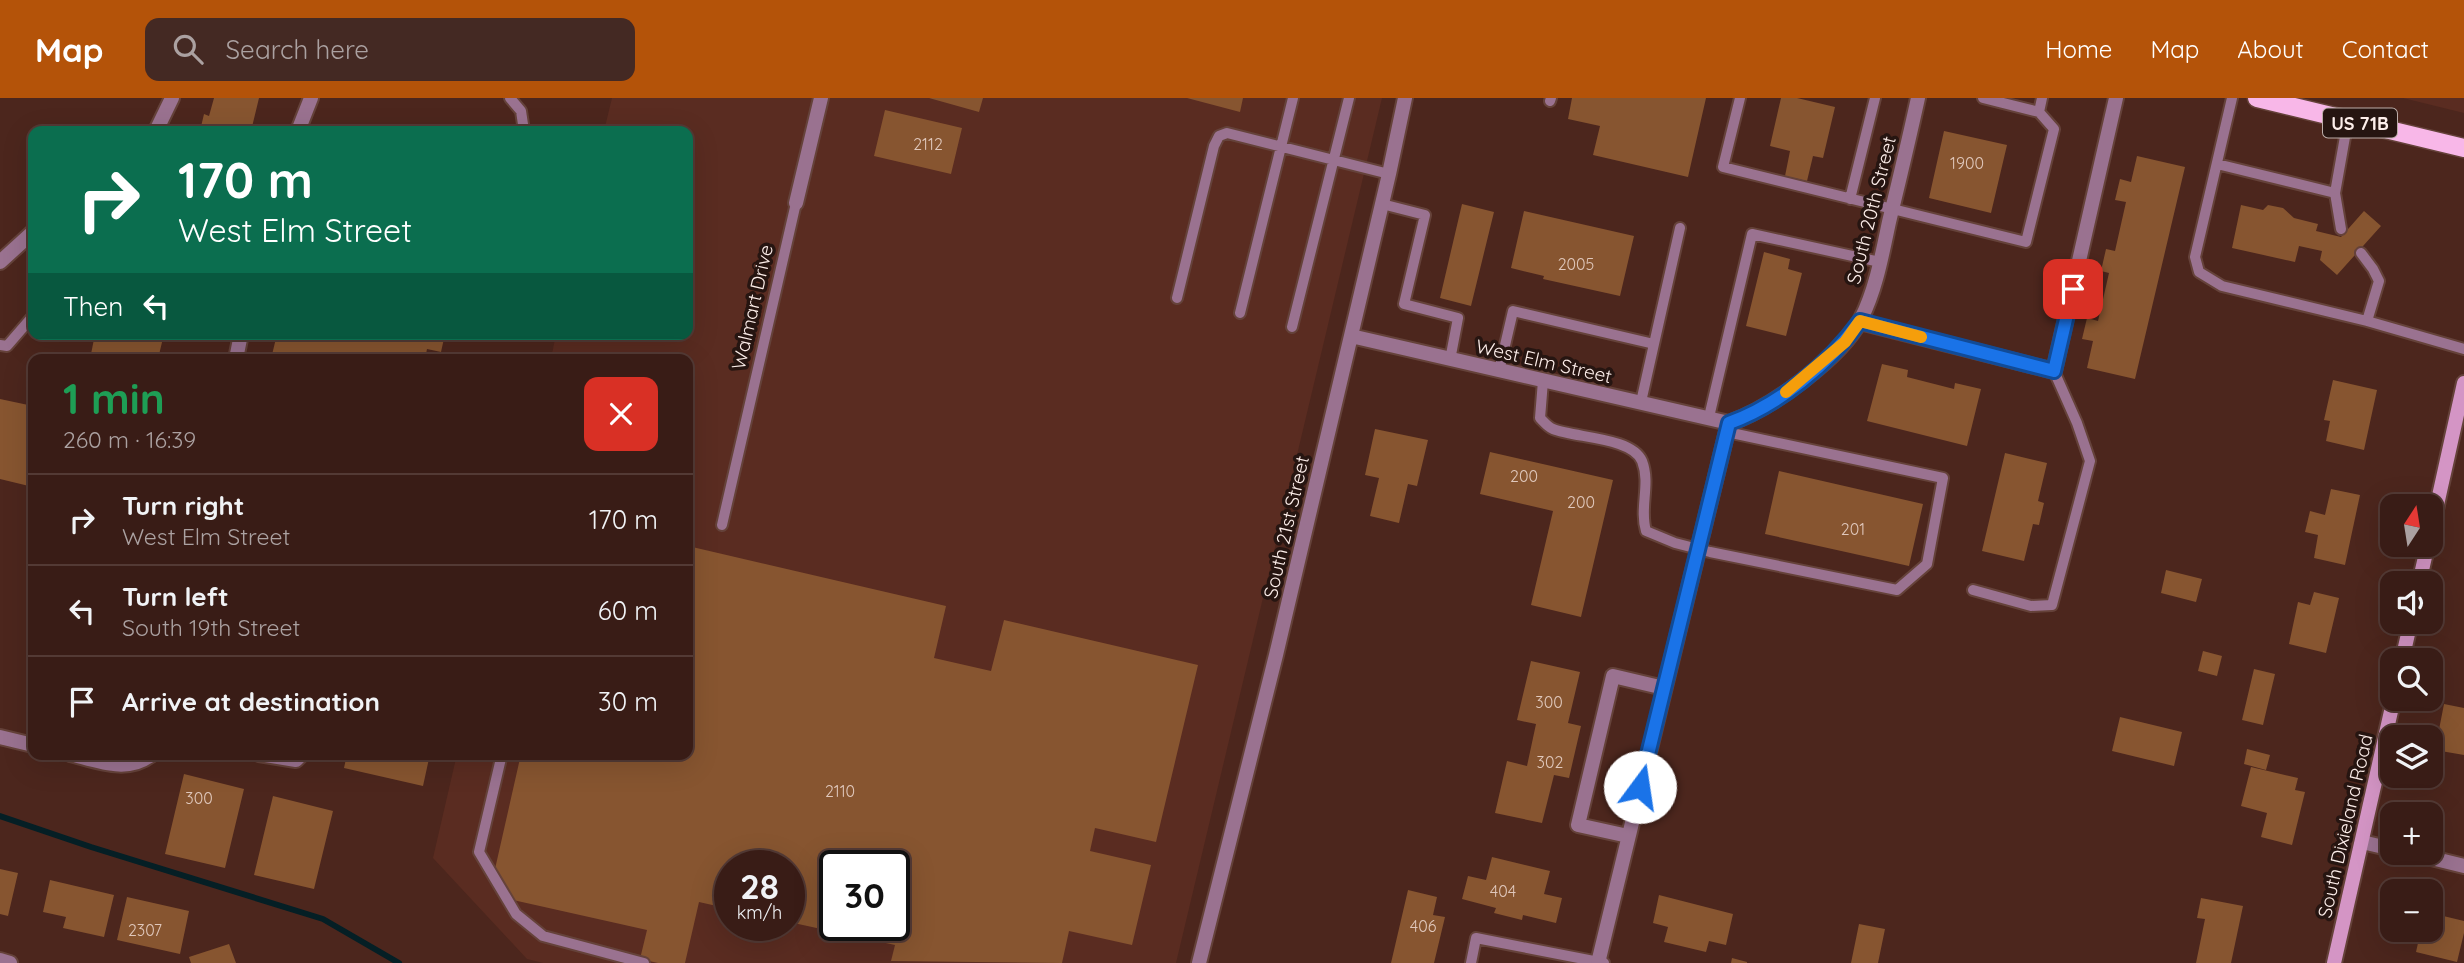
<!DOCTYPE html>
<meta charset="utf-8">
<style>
body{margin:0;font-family:Quicksand,sans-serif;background:#442923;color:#f1f3f6;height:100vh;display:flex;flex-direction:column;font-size:26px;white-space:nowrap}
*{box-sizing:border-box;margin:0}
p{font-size:23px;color:#aba1a1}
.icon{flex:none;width:38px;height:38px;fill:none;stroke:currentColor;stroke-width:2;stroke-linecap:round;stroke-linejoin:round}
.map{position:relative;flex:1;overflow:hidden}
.drawer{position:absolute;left:28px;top:256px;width:665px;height:406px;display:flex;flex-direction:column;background:#391c16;border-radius:14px;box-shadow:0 7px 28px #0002,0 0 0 2px #533a35}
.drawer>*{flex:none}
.top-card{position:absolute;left:28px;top:28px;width:665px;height:214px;border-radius:14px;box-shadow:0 7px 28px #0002,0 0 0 2px #533a35;background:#0b6e4f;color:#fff;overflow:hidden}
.needle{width:46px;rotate:12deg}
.buttons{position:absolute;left:2380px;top:396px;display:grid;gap:14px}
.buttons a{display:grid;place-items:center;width:63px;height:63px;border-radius:14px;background:#391c16;box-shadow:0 7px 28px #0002,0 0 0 2px #533a35;font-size:35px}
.speed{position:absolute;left:714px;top:752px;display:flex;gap:14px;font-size:35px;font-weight:700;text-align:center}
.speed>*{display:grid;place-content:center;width:91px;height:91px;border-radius:50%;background:#391c16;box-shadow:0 7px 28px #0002,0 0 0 2px #533a35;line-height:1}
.speed small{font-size:18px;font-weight:400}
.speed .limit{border:4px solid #111;border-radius:10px;background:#fff;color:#111}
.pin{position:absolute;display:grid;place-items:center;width:60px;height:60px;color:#fff;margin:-30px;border-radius:14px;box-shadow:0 4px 10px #0006}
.me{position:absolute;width:77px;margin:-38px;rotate:14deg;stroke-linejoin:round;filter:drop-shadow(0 0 5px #0008)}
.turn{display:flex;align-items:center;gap:24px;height:147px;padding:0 35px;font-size:32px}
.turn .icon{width:91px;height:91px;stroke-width:2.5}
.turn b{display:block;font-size:49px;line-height:60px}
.then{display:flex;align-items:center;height:66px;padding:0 35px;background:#0003;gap:14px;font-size:26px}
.round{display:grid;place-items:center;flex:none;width:74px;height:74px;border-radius:14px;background:#442923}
.overview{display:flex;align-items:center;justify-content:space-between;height:119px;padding:0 35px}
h1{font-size:42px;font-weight:700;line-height:52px;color:#1e9e55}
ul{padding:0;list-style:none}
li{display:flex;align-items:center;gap:21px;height:91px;padding:0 35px;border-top:2px solid #533a35}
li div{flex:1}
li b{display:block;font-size:26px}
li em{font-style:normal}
header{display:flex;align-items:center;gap:42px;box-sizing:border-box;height:98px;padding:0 35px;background:#b45309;color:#fff}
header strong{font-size:33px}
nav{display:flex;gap:38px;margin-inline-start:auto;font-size:24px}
.search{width:490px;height:63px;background:#442923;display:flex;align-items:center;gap:18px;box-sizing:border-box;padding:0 24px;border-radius:14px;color:#aba1a1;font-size:26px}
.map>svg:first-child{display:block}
.built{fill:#5a2c21;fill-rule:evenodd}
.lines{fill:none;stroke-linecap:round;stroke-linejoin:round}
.stream{stroke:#051f25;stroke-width:6}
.building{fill:#875530;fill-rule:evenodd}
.service-casing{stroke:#65423a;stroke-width:14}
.minor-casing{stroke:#65423a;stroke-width:18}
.tertiary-casing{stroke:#65423a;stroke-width:18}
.secondary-casing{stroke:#65423a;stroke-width:18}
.primary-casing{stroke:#65423a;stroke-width:21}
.service{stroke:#9a7290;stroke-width:10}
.minor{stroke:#9a7290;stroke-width:14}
.tertiary{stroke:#9a7290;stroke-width:14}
.secondary{stroke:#d495c5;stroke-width:14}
.primary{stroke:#f8b7e8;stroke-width:18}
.route-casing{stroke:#114b97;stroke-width:18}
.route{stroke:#1a73e8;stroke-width:12}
.slow{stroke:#f59e0b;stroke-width:12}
.labels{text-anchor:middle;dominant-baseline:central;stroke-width:7;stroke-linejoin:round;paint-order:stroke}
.number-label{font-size:16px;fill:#e0c8bc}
.shield{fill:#261511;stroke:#bcada9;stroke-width:2}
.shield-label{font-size:18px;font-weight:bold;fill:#fdeeea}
.street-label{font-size:19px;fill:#fdeeea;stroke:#261511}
</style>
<header>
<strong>Map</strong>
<div class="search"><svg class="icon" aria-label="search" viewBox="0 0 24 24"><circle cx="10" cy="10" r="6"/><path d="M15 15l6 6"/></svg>Search here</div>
<nav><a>Home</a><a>Map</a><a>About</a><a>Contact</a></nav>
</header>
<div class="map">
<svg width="2464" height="865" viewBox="0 0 2464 865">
<rect width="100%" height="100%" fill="#4c261d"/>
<path class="built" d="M 612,0 L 1382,0 L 1176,865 L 543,865 L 527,861 L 433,760 L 457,656 L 688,656 L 688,261 L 551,261 L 556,236 L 688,236 L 688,33 L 604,33 ZM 730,768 L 789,768 L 789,828 L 730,828 ZM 835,768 L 894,768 L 894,828 L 835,828 Z
M 2403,0 L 2464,0 L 2464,15 Z"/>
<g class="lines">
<path class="stream" d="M 0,718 L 91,749 L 323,821 L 399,865"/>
</g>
<path class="building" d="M 214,0 L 259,0 L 251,33 L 200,33 L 204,16 L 209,18 Z
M 929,0 L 983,0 L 979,14 Z
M 1187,0 L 1243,0 L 1240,14 Z
M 1572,0 L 1706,0 L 1688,79 L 1593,57 L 1600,28 L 1568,21 Z
M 1781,0 L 1797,0 L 1835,9 L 1823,60 L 1813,58 L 1807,83 L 1785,78 L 1790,53 L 1770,48 Z
M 885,12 L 962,30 L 951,76 L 874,58 Z
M 1944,33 L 2007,47 L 1991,115 L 1929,100 Z
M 2137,58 L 2185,69 L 2135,281 L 2087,270 L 2093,243 L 2082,241 L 2087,220 L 2098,223 L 2109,175 L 2101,173 L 2106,151 L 2115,153 L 2126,104 L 2115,102 L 2120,81 L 2131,84 Z
M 1462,106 L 1494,114 L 1471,208 L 1440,200 Z
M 2241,107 L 2263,112 L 2268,107 L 2283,110 L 2294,120 L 2318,126 L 2316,133 L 2341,139 L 2364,113 L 2381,128 L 2337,177 L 2320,162 L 2322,153 L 2299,148 L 2295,164 L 2232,150 Z
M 1524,113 L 1634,138 L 1620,198 L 1543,181 L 1544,178 L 1511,170 Z
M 1764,154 L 1790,161 L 1788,171 L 1802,175 L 1786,238 L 1746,228 Z
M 95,236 L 164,236 L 158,261 L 90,261 Z
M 277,236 L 445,236 L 441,254 L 427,251 L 425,261 L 373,261 L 343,254 L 341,261 L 271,261 Z
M 1882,266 L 1908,272 L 1907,279 L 1954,291 L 1955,285 L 1981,291 L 1967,348 L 1867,323 Z
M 2333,282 L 2377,292 L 2364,352 L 2326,343 L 2330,323 L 2324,322 Z
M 0,301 L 33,308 L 33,389 L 0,381 Z
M 1375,331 L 1428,342 L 1417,388 L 1408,386 L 1399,425 L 1370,418 L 1379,380 L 1365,377 Z
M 1490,354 L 1613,382 L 1581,519 L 1531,507 L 1553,413 L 1480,396 Z
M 2005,355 L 2047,365 L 2038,403 L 2044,405 L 2039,427 L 2033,426 L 2024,463 L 1982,453 Z
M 1779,373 L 1923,406 L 1909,468 L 1765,436 Z
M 2331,391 L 2360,397 L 2345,467 L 2314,460 L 2318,437 L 2305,434 L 2310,413 L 2325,417 Z
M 688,448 L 946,508 L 934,560 L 991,573 L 1004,522 L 1198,567 L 1156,744 L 1095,730 L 1090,753 L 1151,767 L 1132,847 L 1069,833 L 1062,865 L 891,863 L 895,847 L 789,824 L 789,768 L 730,768 L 730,811 L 699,804 L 685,865 L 658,865 L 640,861 L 647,832 L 513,802 L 495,771 L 521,656 L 688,656 ZM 835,768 L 894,768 L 894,828 L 835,828 Z
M 2166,472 L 2202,481 L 2196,504 L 2161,495 Z
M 2314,494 L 2339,500 L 2326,555 L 2289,546 L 2298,504 L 2310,507 Z
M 32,509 L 33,509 L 33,535 L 27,534 Z
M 2203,553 L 2222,558 L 2217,578 L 2198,573 Z
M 1531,563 L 1580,574 L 1568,625 L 1581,628 L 1569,680 L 1554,677 L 1542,725 L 1495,715 L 1507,663 L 1527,668 L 1536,626 L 1517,622 Z
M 2254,571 L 2275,576 L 2263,627 L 2242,622 Z
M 2444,606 L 2464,610 L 2464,657 L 2435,652 Z
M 2120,619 L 2182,634 L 2174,668 L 2112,653 Z
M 2247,651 L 2270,657 L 2266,672 L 2244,666 Z
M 347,656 L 430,656 L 423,688 L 344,670 Z
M 2251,669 L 2298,680 L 2295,692 L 2305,694 L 2292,747 L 2261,739 L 2267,715 L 2241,708 Z
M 184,676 L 244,691 L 225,770 L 165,756 Z
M 273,698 L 333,713 L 314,791 L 254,777 Z
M 1492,759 L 1550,773 L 1544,796 L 1562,800 L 1556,825 L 1523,817 L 1522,822 L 1494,815 L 1496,810 L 1462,801 L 1468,778 L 1486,782 Z
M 0,771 L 18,775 L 8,818 L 0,816 Z
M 50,782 L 114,797 L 104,839 L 63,830 L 66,819 L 43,814 Z
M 1408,792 L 1437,799 L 1433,817 L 1445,819 L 1434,865 L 1391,865 Z
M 1659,797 L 1733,816 L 1726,847 L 1709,843 L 1706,854 L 1664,844 L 1668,829 L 1653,825 Z
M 127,799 L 189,813 L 180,856 L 117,842 Z
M 2201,800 L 2243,808 L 2231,865 L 2196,865 L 2205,821 L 2197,820 Z
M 2386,805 L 2392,806 L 2392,831 L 2431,831 L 2431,815 L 2464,823 L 2464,835 L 2457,864 L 2416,854 L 2418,845 L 2379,835 Z
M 1859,826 L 1885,831 L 1878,865 L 1851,865 Z
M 229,846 L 236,865 L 191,865 L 189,859 Z
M 1732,860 L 1747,864 L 1747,865 L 1731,865 Z"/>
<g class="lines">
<g class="service-casing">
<path id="service" d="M 510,0 L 521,13 L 524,33
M 1740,0 L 1723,69 L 2026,144 L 2054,31 L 2039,14 L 2042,0
M 1983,0 L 2039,14
M 2232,0 L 2195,159 L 2199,174 L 2222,188 L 2367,223 L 2379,183 L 2373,171 L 2361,155
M 1550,3 L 1551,0
M 2217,66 L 2335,95
M 1850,101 L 1875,0
M 1382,106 L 1425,117 L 1404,206 L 1458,220 L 1450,262
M 2341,131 L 2335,95 L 2348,22
M 1177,200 L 1214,48 L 1219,38 L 1227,35 L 1389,76
M 1240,215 L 1293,0
M 2367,223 L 2464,251
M 1292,229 L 1349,0
M 0,247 L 7,248 L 33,218
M 1499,273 L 1513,213 L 1654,246
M 1543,283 L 1540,320 C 1544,324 1548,329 1553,331 C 1575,340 1632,339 1642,363 C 1651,386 1639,410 1646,433 L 1675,445 L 1710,454 L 1897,492 L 1927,466 L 1943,380 L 1727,334
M 1641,304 L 1680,130
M 1709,319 L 1752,136 L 1880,164
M 722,427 L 796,105
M 1973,492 L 2031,508 L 2052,507 L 2090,363 L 2077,325 L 2054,273
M 502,656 L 479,754 L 516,816 L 543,838 L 644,865
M 1471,865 L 1476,840 L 1604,865"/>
</g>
<g class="minor-casing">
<path id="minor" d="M 156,33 L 172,0
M 298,33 L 311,0
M 796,105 L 821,0
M 0,164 L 33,134
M 1860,224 L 2054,273 L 2116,0
M 1351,238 L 1729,325
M 236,261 L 241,236
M 1729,325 C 1770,311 1841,260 1861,221 C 1876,191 1882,157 1889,124 C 1899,83 1909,41 1918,0
M 0,639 L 33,647
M 70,656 C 98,663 128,676 152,656
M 259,656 L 296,662 L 302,656
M 1628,738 L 1578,727 L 1613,578 L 1664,590
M 0,862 L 10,865
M 1199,865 L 1276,557 L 1389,76 L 1405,0
M 1598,865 L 1729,325"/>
</g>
<g class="tertiary-casing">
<path id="tertiary" d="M 2362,744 L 2392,751
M 2407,754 L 2464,768"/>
</g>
<g class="secondary-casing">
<path id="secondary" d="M 2431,434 L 2464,285
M 2419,485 L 2428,446
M 2402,562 L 2411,523
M 2334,865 L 2394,600"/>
</g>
<g class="primary-casing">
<path id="primary" d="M 2257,0 L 2464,50"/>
</g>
<use href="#service" class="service"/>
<use href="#minor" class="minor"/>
<use href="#tertiary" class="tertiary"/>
<use href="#secondary" class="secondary"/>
<use href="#primary" class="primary"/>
</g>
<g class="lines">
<g class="route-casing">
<path id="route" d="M 1640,689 L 1729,325 C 1779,307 1829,266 1860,223 L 2054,273 L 2073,191"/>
</g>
<use href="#route" class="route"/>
<path class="slow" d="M 1786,294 L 1845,244 L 1860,223 L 1921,239"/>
</g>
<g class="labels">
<g class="number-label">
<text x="928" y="46">2112</text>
<text x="1967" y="65">1900</text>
<text x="1576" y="166">2005</text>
<text x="1524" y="378">200</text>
<text x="1581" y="404">200</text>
<text x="1853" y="431">201</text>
<text x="1549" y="604">300</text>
<text x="1550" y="664">302</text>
<text x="840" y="693">2110</text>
<text x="199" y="700">300</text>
<text x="1503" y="793">404</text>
<text x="1423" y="828">406</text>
<text x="145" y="832">2307</text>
</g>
<rect class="shield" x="2323" y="10.5" width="74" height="29" rx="5"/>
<g class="shield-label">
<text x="2360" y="25">US 71B</text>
</g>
<g class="street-label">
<text transform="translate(1871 112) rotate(-76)">South 20th Street</text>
<text transform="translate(752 209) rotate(-77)">Walmart Drive</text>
<text transform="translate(1544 263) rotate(13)">West Elm Street</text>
<text transform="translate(1286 429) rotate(-77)">South 21st Street</text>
<text transform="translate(2345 728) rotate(-77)">South Dixieland Road</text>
</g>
</g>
</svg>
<div class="buttons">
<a><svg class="needle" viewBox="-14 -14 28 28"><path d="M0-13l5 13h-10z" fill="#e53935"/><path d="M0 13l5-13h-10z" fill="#aba1a1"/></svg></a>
<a><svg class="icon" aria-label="sound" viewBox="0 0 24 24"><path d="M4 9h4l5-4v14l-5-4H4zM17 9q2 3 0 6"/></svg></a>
<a><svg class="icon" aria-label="search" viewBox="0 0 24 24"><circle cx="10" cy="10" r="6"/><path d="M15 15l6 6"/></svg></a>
<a><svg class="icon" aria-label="layers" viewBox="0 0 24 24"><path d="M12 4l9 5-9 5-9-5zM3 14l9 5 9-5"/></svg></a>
<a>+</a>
<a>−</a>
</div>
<div class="speed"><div>28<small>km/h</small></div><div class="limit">30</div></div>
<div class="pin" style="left:2073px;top:191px;background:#d93025"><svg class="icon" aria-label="arrive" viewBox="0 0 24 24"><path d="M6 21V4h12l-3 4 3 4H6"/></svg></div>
<svg class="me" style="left:1640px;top:689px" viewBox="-20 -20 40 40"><circle r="19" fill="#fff"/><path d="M0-13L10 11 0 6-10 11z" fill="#1a73e8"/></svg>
<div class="top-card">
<div class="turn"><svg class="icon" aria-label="right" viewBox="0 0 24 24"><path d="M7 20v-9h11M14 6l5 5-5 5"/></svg><div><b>170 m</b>West Elm Street</div></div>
<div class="then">Then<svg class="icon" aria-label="left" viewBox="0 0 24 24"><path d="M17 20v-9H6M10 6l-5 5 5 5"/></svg></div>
</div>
<section class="drawer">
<div class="overview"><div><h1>1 min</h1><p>260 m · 16:39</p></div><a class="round" style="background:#d93025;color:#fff"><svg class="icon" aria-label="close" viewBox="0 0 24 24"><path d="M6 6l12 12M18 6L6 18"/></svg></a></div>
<ul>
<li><svg class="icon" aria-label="right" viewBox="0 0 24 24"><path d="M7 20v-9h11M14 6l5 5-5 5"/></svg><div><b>Turn right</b><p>West Elm Street</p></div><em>170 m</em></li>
<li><svg class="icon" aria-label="left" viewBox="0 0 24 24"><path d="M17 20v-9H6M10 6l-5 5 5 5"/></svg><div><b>Turn left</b><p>South 19th Street</p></div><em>60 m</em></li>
<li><svg class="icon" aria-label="arrive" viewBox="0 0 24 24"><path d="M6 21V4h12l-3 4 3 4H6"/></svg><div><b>Arrive at destination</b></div><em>30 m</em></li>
</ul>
</section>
</div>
